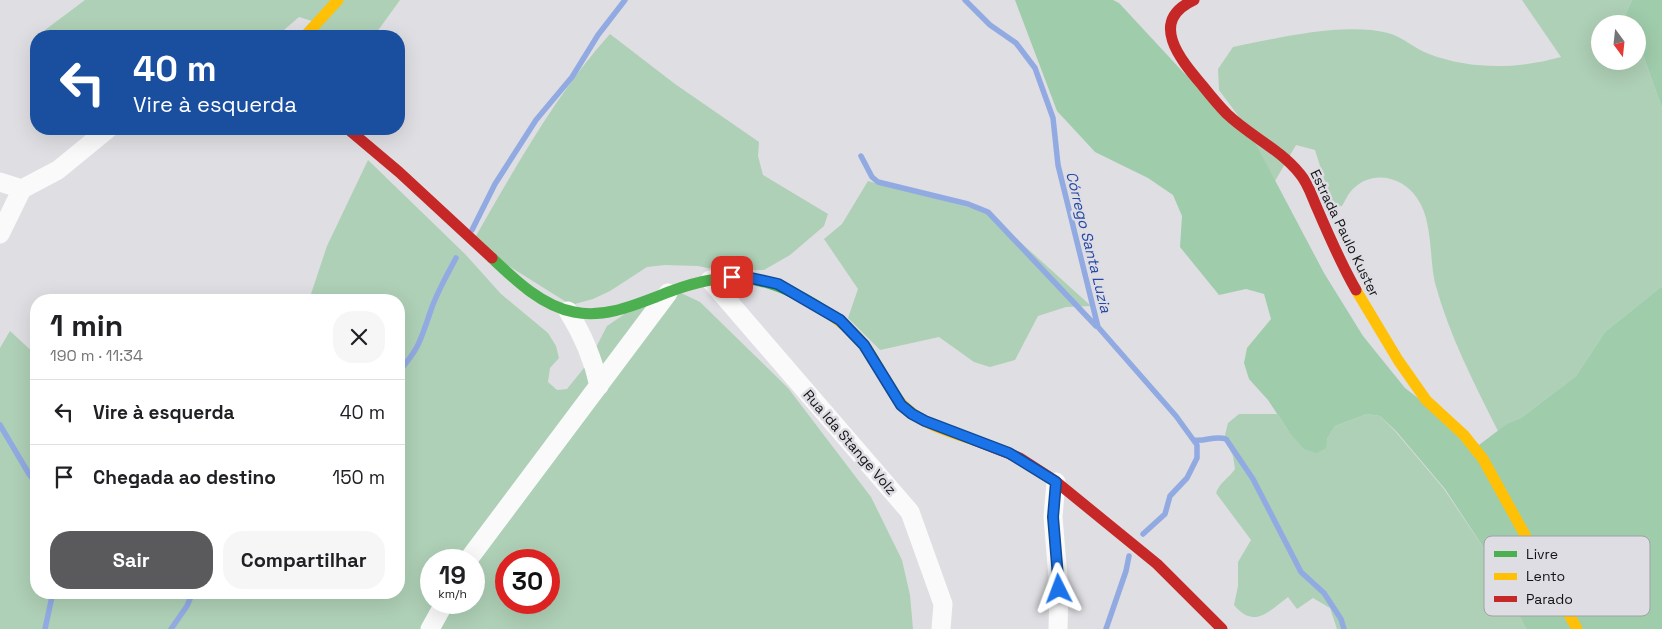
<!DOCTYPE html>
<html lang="pt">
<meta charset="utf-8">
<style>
body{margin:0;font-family:"Space Grotesk",sans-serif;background:#f6f6f6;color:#202124;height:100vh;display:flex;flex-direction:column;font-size:19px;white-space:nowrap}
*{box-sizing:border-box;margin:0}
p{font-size:16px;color:#757577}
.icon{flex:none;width:28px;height:28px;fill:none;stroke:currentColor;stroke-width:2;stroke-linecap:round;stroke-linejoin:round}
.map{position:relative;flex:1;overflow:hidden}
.side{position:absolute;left:30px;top:294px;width:375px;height:305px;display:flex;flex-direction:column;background:#fff;border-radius:20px;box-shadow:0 5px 20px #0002}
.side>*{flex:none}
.hud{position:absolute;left:30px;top:30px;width:375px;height:105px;border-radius:20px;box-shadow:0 5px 20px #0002;background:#1a4fa0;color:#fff;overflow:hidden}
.needle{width:32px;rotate:165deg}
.tools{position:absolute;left:1591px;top:15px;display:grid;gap:10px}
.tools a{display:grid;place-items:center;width:55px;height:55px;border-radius:50%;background:#fff;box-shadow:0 5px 20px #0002;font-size:25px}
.speed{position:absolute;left:420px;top:549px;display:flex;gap:10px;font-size:25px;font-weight:700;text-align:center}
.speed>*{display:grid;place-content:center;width:65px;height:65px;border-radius:50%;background:#fff;box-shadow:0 5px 20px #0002;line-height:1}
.speed small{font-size:12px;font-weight:400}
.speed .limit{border:8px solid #d22;background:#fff;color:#111}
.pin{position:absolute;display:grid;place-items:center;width:42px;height:42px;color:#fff;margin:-21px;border-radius:10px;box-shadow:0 2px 8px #0006}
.me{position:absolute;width:55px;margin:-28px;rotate:357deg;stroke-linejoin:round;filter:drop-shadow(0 0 4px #0008)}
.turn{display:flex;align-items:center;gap:18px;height:105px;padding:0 20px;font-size:22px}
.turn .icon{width:65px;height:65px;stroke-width:2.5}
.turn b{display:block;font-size:35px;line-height:42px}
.round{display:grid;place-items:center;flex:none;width:52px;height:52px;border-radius:20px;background:#f6f6f6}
.head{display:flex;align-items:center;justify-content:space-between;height:85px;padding:0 20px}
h1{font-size:30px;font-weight:600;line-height:38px}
.button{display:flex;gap:10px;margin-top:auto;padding:10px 20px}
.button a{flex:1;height:58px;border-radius:20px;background:#5a5a5d;color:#fff;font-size:20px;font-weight:600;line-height:58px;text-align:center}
.button a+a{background:#f6f6f6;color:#202124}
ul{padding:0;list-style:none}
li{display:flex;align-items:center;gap:15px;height:65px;padding:0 20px;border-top:1px solid #e0e0e0}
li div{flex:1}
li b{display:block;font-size:19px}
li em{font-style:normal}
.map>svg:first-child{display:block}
.green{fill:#aed0b6;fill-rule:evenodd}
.forest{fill:#9fccab}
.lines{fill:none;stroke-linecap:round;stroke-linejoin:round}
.stream{stroke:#91aae2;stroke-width:5.5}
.street{stroke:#fafafb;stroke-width:19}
.fast{stroke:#4caf50;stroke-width:11}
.slow{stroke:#ffc107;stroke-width:11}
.jam{stroke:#c62828;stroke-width:11}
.route-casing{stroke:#114b97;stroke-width:12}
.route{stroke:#1a73e8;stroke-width:9}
.labels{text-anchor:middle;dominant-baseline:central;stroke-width:5;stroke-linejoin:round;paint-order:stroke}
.street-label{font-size:14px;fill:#131315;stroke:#dedde3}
.water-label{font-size:15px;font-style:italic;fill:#2649a6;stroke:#dedde3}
.key{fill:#dedde3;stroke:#a1a0a5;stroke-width:1}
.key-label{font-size:14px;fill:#131315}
</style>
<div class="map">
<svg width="1662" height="629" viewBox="0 0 1662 629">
<rect width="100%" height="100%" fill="#dfdee2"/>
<path class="green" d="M 85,0 L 400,0 L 374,36 L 304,36 L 312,21 L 299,17 L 277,36 L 37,36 Z
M 1522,0 L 1632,0 L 1626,13 L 1627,24 L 1600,24 L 1600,61 L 1638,61 L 1638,47 L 1641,49 L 1662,108 L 1662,286 L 1605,332 L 1576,376 L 1521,418 L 1508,423 L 1498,431 C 1474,383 1449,335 1435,283 C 1429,256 1433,221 1417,198 C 1403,176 1371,169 1352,190 C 1348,194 1345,201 1342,206 L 1333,207 L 1315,150 L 1296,145 L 1275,181 L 1248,129 L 1219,90 L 1218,69 L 1233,47 C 1278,38 1343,22 1388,33 C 1403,37 1415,49 1429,54 C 1471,70 1518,69 1561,57 Z
M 610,34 L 675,84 L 759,142 L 758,156 L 763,175 L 828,214 L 824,226 L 790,255 L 764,270 L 717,270 L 698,266 L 665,265 L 647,267 L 610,291 L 593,299 L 571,305 L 472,243 C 513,172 554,96 610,34 Z
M 368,160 L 465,254 L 501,294 L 548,333 L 556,346 L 559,358 L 550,368 L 548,382 L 557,390 L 567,389 L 588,363 L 607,326 L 666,286 L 700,302 L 788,388 L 871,497 L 902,560 L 910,595 L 913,629 L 0,629 L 0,348 L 10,331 L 36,355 L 36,592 L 399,592 L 399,300 L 309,300 L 327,246 ZM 431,560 L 474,560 L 474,602 L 431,602 ZM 506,560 L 549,560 L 549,602 L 506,602 Z
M 868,181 L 987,212 L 1091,306 L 1066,307 L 1038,316 L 1015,360 L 990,367 L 974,362 L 939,337 L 880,350 L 848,318 L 858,289 L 824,239 L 842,224 Z
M 1239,414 L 1277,414 L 1289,432 L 1327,439 L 1335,426 L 1367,414 L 1380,416 L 1395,431 L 1444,489 L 1495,565 L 1526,629 L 1337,629 L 1330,608 L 1313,598 L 1297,609 L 1288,597 C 1268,612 1254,629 1234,605 L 1238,586 L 1238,562 L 1251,540 L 1216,493 C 1220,482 1228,479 1235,469 L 1233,456 L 1224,439 L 1228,423 Z"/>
<path class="forest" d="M 1015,0 L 1113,0 L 1119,3 L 1183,72 L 1248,129 L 1324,273 L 1363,336 L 1405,388 L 1479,445 L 1508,423 L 1521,418 L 1576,376 L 1605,332 L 1662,286 L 1662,629 L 1526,629 L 1495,565 L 1445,489 L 1396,431 L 1380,416 L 1367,414 L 1335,426 L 1327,439 L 1326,448 L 1317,453 L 1304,449 L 1289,432 L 1268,400 L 1249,379 L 1244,363 L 1247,348 L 1271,319 L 1264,294 L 1246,289 L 1219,295 L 1180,247 L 1182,216 L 1173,195 L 1148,178 L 1095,152 L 1057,111 Z
M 1632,0 L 1662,0 L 1662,108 L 1641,49 L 1638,47 L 1638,24 L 1627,24 L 1626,13 Z"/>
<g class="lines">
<path class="stream" d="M 965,0 L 990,25 L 1016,43 L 1035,68 L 1053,118 L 1058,165 L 1098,327 L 1176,416 L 1197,445 L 1197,458 L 1187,478 L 1170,496 L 1165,514 L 1143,534
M 861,156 L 872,177 L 878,182 L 968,204 L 988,212 L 1096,326
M 472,230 L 495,184 L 536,120 L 572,77 L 598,35 L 625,0
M 399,371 C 420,348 421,338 431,310 C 437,292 447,275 456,258
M 0,425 L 29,474 L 36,483
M 1194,440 C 1205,442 1215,435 1226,439 L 1253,479 L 1301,572 L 1324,593 L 1341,619 L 1344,629
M 45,629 L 53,592
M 171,629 L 187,606 L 193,592
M 1106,629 L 1126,571 L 1129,556"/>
<path class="street" d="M 0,182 L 22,189 L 58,170 L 108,129
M 0,234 L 22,189
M 710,280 L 910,512 L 943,604 L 941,629
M 568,311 C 583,335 593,358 599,386
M 1056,482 L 1053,517 L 1059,589 L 1058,629
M 468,560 L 668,293
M 430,629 L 445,602"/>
<path class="fast" d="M 492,258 C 515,280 542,306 574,312 C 602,318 630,307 656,297 C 725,268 765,271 828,313"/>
<path class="slow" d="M 305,36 L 338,0
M 1356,290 L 1398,360 L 1426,400 L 1464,435 L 1483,459 L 1577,629
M 828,313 C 841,322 855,333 865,346 C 879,365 886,387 902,404 C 921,424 949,432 974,440"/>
<path class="jam" d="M 1194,0 C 1148,21 1180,59 1202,85 C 1210,95 1218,105 1227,114 C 1250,136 1280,149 1300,174 C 1308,183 1312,197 1317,208 C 1329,236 1341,264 1356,290
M 348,129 L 399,172 L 492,258
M 974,440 L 1020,458 L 1054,480 L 1157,564 L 1222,629"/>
</g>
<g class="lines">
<g class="route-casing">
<path id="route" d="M 732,277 L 751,278 L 778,284 L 840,320 L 864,345 L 901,405 L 912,414 L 925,421 L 1009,453 L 1056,482 L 1053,517 L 1059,589"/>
</g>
<use href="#route" class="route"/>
</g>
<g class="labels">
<g class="street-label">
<text transform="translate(1345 233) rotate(64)">Estrada Paulo Kuster</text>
<text transform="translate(850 442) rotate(49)">Rua Ida Stange Volz</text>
</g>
<g class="water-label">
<text transform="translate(1089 242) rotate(76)">Córrego Santa Luzia</text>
</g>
</g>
<rect x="1484" y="536" width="166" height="80" rx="8" class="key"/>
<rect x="1494" y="551" width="23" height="6" fill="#4caf50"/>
<rect x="1494" y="573" width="23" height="7" fill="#ffc107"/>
<rect x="1494" y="596" width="23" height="6" fill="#c62828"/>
<g class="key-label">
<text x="1526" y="559">Livre</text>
<text x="1526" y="581">Lento</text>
<text x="1526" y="604">Parado</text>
</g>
</svg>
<div class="tools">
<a><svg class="needle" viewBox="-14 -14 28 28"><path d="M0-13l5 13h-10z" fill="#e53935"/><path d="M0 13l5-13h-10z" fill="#757577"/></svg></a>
</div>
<div class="speed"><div>19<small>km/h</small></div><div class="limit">30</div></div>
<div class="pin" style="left:732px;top:277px;background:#d93025"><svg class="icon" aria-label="arrive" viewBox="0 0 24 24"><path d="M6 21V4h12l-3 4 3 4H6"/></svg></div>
<svg class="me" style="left:1059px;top:589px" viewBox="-20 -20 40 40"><path d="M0-17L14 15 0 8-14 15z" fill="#1a73e8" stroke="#fff" stroke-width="4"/></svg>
<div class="hud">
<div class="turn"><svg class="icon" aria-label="left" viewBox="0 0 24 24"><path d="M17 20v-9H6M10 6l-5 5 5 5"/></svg><div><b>40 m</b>Vire à esquerda</div></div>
</div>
<section class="side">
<div class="head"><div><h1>1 min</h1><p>190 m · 11:34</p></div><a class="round"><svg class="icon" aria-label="close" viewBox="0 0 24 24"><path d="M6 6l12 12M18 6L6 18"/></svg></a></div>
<ul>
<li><svg class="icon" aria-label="left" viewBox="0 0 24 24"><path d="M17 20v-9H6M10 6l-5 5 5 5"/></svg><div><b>Vire à esquerda</b></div><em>40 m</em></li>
<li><svg class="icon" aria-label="arrive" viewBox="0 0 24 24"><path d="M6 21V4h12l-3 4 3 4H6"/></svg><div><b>Chegada ao destino</b></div><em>150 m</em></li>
</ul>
<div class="button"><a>Sair</a><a>Compartilhar</a></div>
</section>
</div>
